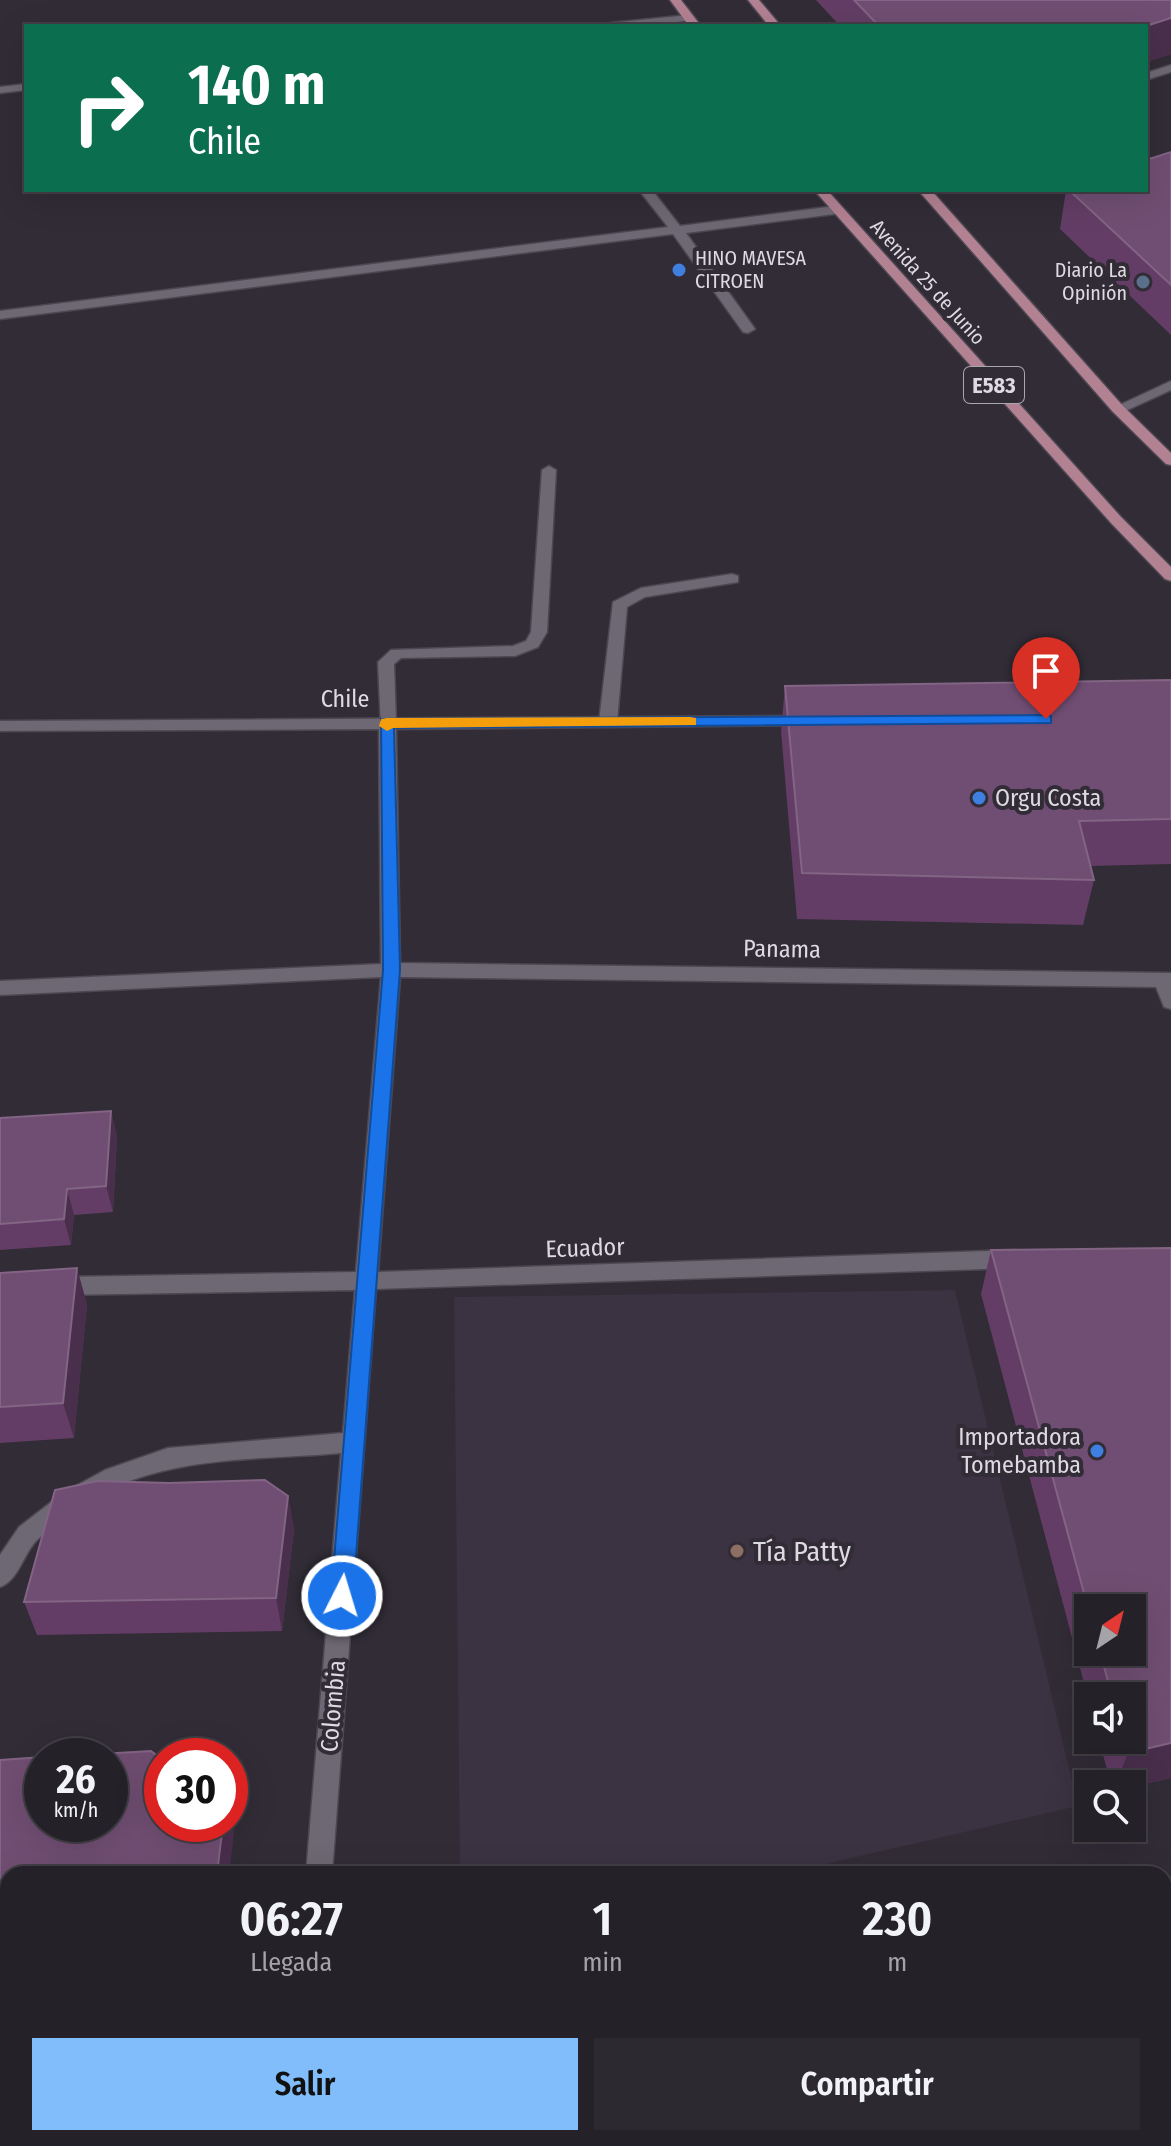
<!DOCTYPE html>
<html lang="es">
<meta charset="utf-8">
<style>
body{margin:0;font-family:"Fira Sans Condensed",sans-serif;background:#2d2930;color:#f1f3f6;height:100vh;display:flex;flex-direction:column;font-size:30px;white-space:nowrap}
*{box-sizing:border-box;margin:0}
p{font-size:26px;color:#a3a3a8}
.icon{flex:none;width:44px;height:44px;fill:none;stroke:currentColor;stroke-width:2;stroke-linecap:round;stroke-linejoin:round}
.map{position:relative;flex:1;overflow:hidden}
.side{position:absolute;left:0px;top:1866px;width:1172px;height:280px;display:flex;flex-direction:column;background:#252128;border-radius:24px 24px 0 0;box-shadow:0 8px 32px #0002,0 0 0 2px #423e45}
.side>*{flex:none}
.top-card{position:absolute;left:24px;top:24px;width:1124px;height:168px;border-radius:0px;box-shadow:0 8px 32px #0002,0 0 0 2px #423e45;background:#0b6e4f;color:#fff;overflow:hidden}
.needle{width:52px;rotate:35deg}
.tools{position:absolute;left:1074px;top:1594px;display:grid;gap:16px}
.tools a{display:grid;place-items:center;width:72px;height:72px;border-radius:0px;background:#252128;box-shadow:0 8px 32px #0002,0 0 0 2px #423e45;font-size:40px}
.speed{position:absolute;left:24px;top:1738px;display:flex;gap:16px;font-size:40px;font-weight:700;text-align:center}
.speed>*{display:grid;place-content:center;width:104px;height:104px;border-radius:50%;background:#252128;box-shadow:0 8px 32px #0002,0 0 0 2px #423e45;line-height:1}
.speed small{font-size:20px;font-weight:400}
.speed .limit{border:12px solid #d22;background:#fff;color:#111}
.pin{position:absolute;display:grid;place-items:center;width:68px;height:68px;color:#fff;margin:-82px -34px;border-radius:50% 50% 50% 0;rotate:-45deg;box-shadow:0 0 8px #0007}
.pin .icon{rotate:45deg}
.me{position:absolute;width:88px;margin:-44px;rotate:5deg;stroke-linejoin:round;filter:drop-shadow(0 0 6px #0008)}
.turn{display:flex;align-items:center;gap:28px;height:168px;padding:0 32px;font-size:36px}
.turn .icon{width:104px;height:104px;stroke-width:2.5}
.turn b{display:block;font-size:56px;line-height:68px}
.eta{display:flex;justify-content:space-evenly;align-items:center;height:136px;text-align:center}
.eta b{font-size:48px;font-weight:600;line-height:56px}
.cta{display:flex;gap:16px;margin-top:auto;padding:16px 32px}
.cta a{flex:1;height:92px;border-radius:0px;background:#80bdfa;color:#111;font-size:32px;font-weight:600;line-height:92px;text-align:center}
.cta a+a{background:#2d2930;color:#f1f3f6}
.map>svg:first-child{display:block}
.built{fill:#3b3242}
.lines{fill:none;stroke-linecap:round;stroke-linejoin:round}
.service-casing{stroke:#4c4751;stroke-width:3}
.minor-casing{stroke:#4c4751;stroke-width:3}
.tertiary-casing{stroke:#4c4751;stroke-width:3}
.primary-casing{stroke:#4c4751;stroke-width:3}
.service{fill:#6e6874;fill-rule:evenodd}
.minor{fill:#6e6874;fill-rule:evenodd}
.tertiary{fill:#6e6874;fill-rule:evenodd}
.primary{fill:#b28192;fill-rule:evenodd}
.wall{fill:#633d65;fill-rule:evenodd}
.shaded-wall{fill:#4a2f4d}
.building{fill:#704e73;stroke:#826484;stroke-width:2}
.route{fill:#1a73e8;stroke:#114b97;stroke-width:2}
.slow{fill:#f59e0b}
.shop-dot{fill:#3f7fe0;stroke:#312c36;stroke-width:3}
.service-dot{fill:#5c6f8a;stroke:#312c36;stroke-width:3}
.education-dot{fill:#8d6e63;stroke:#312c36;stroke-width:3}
.labels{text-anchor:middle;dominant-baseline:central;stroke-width:8;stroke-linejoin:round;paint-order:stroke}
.far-poi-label{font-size:20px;fill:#dedae1;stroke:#312c36;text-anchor:start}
.far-street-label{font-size:20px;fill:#dedae1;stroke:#312c36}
.shield{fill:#312c36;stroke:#aaa6ae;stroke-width:2}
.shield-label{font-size:22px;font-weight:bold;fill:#dedae1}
.street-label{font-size:24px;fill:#dedae1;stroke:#312c36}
.poi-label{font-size:24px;fill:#dedae1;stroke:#312c36;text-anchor:start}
.near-poi-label{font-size:28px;fill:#dedae1;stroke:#312c36;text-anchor:start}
</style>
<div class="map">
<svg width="1171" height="2146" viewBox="0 0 1171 2146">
<rect width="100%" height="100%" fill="#312c36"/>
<path class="built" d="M 955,1290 L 1078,1806 L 782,1874 L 460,1874 L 454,1297 Z"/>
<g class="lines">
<g class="service-casing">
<path id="service" d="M 1171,65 L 1171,72 L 1146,80 L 1146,73 Z
M 639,190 L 652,190 L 680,226 L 835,206 L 841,210 L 835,214 L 686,233 L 755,329 L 748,333 L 743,332 L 673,234 L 0,319 L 0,311 L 668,227 Z
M 1171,381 L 1171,390 L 1123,412 L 1113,412 L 1111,409 Z
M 549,466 L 556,470 L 547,632 L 538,647 L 515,656 L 401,658 L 394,664 L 396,723 L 387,728 L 381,727 L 378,662 L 391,650 L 513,646 L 526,641 L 531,632 L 542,470 Z
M 732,574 L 738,576 L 738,582 L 645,597 L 627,607 L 617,722 L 608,727 L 602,726 L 599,722 L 613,602 L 641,588 Z"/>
</g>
<g class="minor-casing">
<path id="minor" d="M 689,15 L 693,16 L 693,20 L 643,26 L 604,26 L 610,23 Z
M 26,84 L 26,90 L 0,93 L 0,87 Z
M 808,716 L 817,721 L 814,725 L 396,729 L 400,963 L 1171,973 L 1171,1009 L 1164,1007 L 1156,987 L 400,977 L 378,1272 L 1016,1250 L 1024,1253 L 1027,1259 L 1024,1265 L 1016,1268 L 376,1289 L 332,1874 L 306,1874 L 341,1453 C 253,1461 150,1454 76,1510 C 63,1520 48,1529 37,1540 C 23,1554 19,1580 0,1587 L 0,1555 L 19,1527 L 63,1493 L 105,1470 L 168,1448 L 343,1433 L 355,1290 L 0,1296 L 0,1278 L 356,1272 L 381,977 L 0,995 L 0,981 L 381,964 L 379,729 L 0,731 L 0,721 Z
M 286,2138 L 316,2138 L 316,2146 L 286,2146 Z"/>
</g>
<g class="tertiary-casing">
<path id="tertiary" d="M 1171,1944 L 1171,1972 L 1164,1973 L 1164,1945 Z
M 1171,2072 L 1171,2100 L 1164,2101 L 1164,2073 Z
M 111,2138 L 152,2138 L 148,2146 L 107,2146 Z
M 604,2138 L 695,2138 L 691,2146 L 600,2146 Z"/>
</g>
<g class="primary-casing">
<path id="primary" d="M 670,0 L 681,0 L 701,26 L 689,26 Z
M 748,0 L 759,0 L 781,26 L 769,26 Z
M 814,190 L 827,190 L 1121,517 L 1171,567 L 1171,581 L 1165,579 L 1111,523 Z
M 918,190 L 931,190 L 1123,406 L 1171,453 L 1171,465 L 1166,464 L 1113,412 Z"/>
</g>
<use href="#service" class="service"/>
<use href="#minor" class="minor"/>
<use href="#tertiary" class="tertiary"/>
<use href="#primary" class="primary"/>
</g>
<path class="wall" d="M 816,0 L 1171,0 L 1171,54 L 1146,62 L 1146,26 L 840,26 Z
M 1171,152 L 1171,335 L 1060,229 L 1066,190 L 1146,190 Z
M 1171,680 L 1171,864 L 1090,866 L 1094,880 L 1083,925 L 797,919 L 781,731 L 785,686 Z
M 111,1111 L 117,1137 L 113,1212 L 74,1215 L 71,1245 L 0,1250 L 0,1118 Z
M 1171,1248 L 1171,1778 L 1132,1787 L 1132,1784 L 1111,1784 L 1099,1740 L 1132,1740 L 1132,1696 L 1088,1696 L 1088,1698 L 981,1294 L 991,1250 ZM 1088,1608 L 1132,1652 L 1088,1652 Z
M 0,1273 L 87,1304 L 74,1438 L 0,1443 Z
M 288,1496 L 294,1530 L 282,1631 L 37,1635 L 24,1602 Z
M 0,1760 L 234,1833 L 8,1874 L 8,1941 L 0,1942 Z"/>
<path class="shaded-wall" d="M 1171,18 L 1171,54 L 1146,62 L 1146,26 Z
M 111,1111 L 117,1137 L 113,1212 L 106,1186 Z
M 67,1189 L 74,1215 L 71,1245 L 64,1219 Z
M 77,1268 L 87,1304 L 74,1438 L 63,1403 Z
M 288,1496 L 294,1530 L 282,1631 L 276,1598 Z
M 1171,1743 L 1171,1778 L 1132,1787 L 1132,1784 L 1116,1784 L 1128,1753 Z
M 230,1819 L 234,1833 L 229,1874 L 217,1874 L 223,1824 L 230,1824 Z"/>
<path class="building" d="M 854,0 L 1171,0 L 1171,18 L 1146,26 L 879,26 Z
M 1171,152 L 1171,285 L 1069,190 L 1146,190 L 1146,160 Z
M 1171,680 L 1171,819 L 1079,821 L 1094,880 L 802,873 L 785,686 Z
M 111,1111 L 106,1186 L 67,1189 L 64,1219 L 0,1224 L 0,1118 Z
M 1171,1248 L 1171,1743 L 1128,1753 L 1124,1740 L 1132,1740 L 1132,1696 L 1112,1696 L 1100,1652 L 1132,1652 L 1132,1608 L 1088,1608 L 991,1250 Z
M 77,1268 L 63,1403 L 0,1407 L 0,1273 Z
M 265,1480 L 288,1496 L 276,1598 L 24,1602 L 55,1490 L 97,1481 L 169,1483 Z
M 151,1751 L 162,1759 L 162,1824 L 223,1824 L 217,1874 L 8,1874 L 8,1910 L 0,1911 L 0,1760 L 42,1757 L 42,1824 L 110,1824 L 110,1756 L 65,1756 Z"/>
<path class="route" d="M 1046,715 L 1051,716 L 1051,723 L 394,728 L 400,970 L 353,1596 L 350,1603 L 342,1606 L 334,1603 L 331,1596 L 383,970 L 381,719 Z"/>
<path class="slow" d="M 690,717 L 696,718 L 696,725 L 393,728 L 387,731 L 379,726 L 381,719 L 387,718 Z"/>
<g class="shop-dot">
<circle cx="679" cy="270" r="8"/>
<circle cx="979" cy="798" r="8"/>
<circle cx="1097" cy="1451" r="8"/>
</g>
<circle class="service-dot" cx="1143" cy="282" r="8"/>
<circle class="education-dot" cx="737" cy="1551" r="8"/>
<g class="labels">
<g class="far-poi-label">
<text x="695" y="258">HINO MAVESA<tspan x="695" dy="23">CITROEN</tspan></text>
<text x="1127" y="270" text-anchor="end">Diario La<tspan x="1127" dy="23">Opinión</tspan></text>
</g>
<g class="far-street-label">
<text transform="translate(928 282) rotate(48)">Avenida 25 de Junio</text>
</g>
<rect class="shield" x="964" y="367" width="60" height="36" rx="6"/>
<g class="shield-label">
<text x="994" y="385">E583</text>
</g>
<g class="street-label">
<text x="345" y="699">Chile</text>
<text transform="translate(782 949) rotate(1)">Panama</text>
<text transform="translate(585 1248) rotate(-2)">Ecuador</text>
<text transform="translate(333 1706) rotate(-85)">Colombia</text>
</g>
<g class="poi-label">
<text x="995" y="798">Orgu Costa</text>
<text x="1081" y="1437" text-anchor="end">Importadora<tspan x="1081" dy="28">Tomebamba</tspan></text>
</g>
<g class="near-poi-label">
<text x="753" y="1551">Tía Patty</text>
</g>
</g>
</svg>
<div class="tools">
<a><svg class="needle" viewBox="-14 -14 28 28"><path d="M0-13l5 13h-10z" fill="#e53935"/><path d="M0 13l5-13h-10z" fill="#a3a3a8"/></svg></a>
<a><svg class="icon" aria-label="sound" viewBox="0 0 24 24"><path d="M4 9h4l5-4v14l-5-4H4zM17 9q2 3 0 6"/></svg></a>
<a><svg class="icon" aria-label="search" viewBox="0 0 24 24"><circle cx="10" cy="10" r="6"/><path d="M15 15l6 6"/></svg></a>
</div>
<div class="speed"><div>26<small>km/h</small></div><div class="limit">30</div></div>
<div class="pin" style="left:1046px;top:719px;background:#d93025"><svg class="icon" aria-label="arrive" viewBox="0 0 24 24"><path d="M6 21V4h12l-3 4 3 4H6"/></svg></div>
<svg class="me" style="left:342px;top:1596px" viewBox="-20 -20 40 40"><circle r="17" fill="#1a73e8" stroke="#fff" stroke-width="3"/><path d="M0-11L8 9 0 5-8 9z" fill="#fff"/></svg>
<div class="top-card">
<div class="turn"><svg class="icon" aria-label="right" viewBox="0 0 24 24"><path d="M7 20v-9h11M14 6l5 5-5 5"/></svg><div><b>140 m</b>Chile</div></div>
</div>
<section class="side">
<div class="eta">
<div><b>06:27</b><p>Llegada</p></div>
<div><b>1</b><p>min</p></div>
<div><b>230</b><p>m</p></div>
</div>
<div class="cta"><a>Salir</a><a>Compartir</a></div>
</section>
</div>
